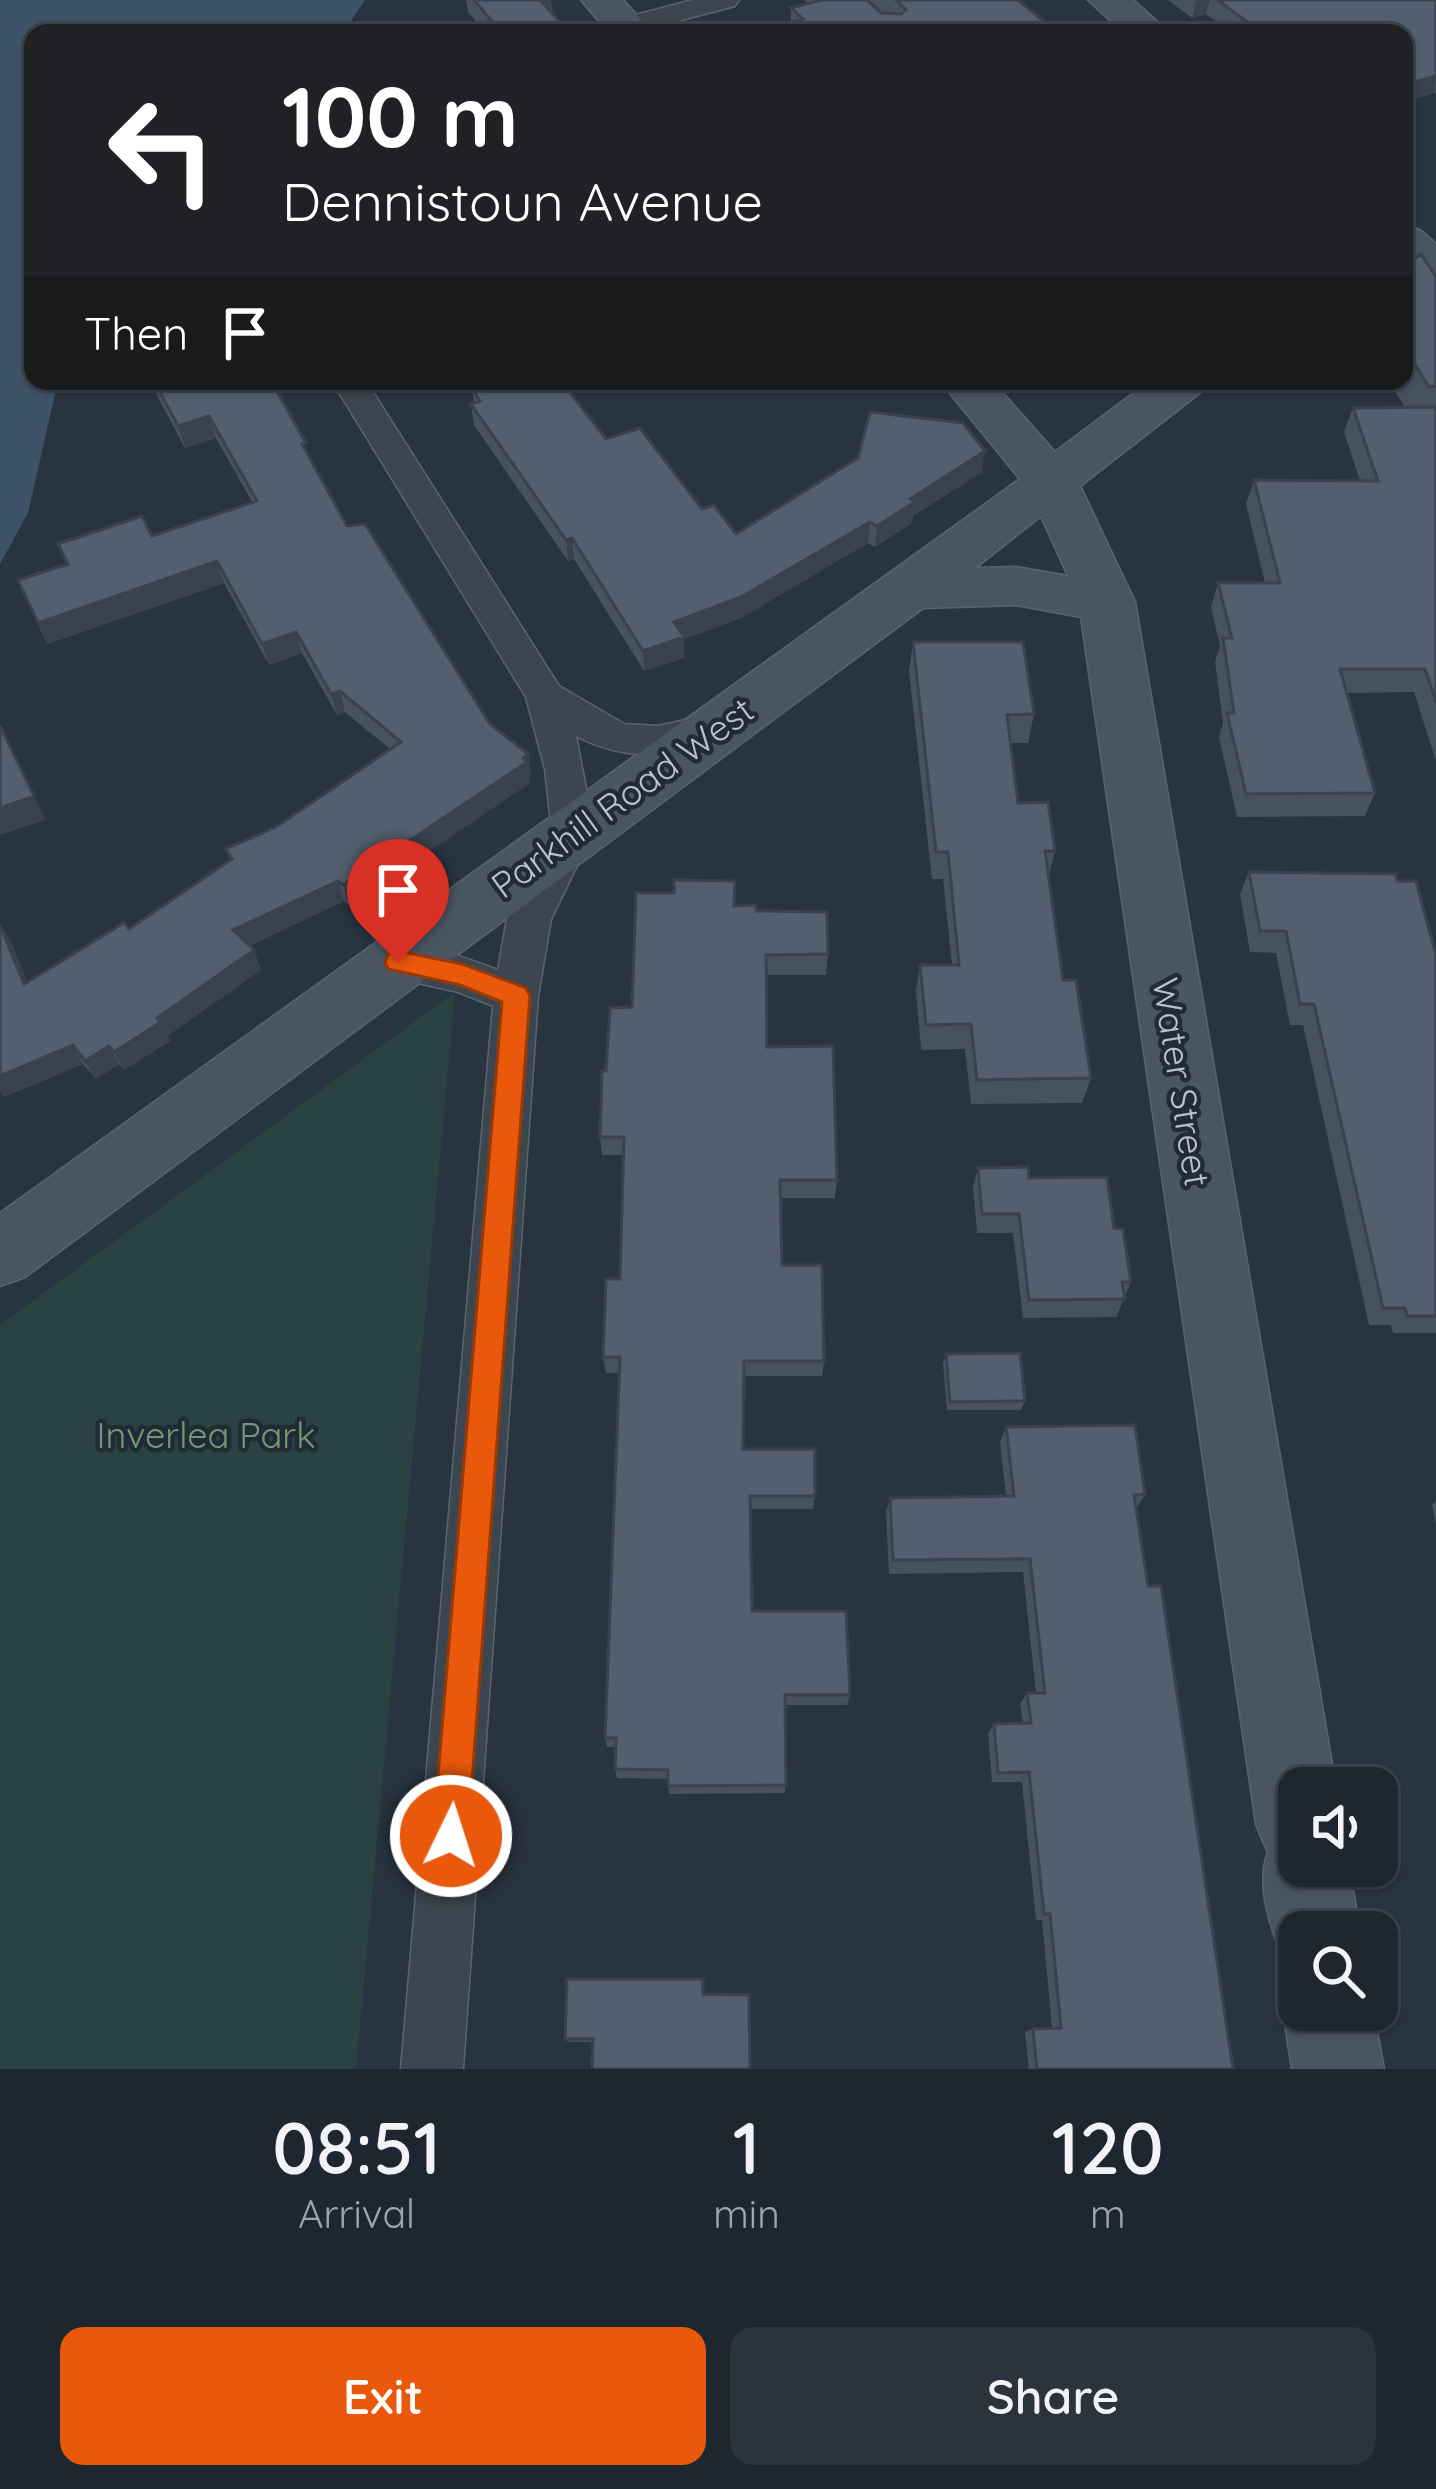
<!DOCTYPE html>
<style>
body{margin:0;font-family:Quicksand,sans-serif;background:#2b333c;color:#f1f3f6;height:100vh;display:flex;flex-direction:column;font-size:45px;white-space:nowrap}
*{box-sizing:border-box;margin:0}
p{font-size:39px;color:#a1a5ab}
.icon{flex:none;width:66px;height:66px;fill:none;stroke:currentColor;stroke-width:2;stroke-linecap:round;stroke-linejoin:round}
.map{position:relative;height:2069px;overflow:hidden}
.drawer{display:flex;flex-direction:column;background:#1e2730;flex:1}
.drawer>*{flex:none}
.hud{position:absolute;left:24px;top:24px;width:1389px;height:366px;border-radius:24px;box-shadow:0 3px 9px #0004,0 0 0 3px #3c444c;background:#202124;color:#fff;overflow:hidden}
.tools{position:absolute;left:1278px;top:1767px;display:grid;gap:24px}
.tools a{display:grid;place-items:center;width:120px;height:120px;border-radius:24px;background:#1e2730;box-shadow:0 3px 9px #0004,0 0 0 3px #3c444c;font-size:60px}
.pin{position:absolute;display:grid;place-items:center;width:102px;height:102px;color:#fff;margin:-123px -51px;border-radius:50% 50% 50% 0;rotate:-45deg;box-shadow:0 0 12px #0007}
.pin .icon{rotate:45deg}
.me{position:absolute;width:132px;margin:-66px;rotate:4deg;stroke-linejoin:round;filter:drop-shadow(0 0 9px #0008)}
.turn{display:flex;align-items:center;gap:42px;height:252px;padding:0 60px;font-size:54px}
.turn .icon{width:156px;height:156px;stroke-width:2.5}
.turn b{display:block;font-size:84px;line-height:102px}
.then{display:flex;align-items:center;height:114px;padding:0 60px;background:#0003;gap:24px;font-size:45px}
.eta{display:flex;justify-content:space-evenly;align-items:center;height:204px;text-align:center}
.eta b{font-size:72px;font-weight:600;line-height:84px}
.button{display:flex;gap:24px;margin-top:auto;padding:24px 60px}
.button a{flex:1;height:138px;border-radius:24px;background:#ea580c;color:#fff;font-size:48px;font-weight:600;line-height:138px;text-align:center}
.button a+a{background:#2b333c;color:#f1f3f6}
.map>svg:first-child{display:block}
.green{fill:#2b4242}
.water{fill:#3f5368}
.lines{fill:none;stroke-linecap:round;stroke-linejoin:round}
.street-casing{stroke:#5a646e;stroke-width:3}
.secondary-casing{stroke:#5a646e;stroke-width:3}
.street{fill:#3c4650;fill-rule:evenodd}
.secondary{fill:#4a5563;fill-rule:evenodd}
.wall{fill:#47525f}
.shaded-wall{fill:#3a424d}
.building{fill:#535f6e;stroke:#3a424d;stroke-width:3}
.route{fill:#ea580c;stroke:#983908;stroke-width:3}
.labels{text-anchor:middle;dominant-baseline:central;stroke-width:9;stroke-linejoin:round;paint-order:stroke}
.street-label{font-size:36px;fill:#b9c1cb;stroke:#212b36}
.park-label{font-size:36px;fill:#729a78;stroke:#212b36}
</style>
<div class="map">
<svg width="1436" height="2069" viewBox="0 0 1436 2069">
<rect width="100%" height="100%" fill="#283440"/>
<path class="green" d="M 455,992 L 356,2069 L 0,2069 L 0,1325 Z"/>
<path class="water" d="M 0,0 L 365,0 L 343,33 L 33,33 L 33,381 L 58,381 L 28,513 L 0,564 Z"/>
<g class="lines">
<g class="street-casing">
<path id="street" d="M 693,0 L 739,0 L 735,6 L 632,33 L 585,33 L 589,27 Z
M 332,381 L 366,381 L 559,686 L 624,724 L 658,726 L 708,715 L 722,720 L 728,730 L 722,740 C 669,757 626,762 576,736 L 594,831 L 551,919 L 538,996 L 463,2069 L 401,2069 L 493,1006 L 458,992 L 383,975 L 376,962 L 383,949 C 417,938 465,958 498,970 L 507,919 L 552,831 L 545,769 L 526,697 Z"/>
</g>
<g class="secondary-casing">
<path id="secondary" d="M 581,0 L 623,0 L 653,33 L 609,33 Z
M 1088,0 L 1133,0 L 1170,33 L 1124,33 Z
M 1404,226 L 1420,230 L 1436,244 L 1436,282 L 1419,278 L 1404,264 Z
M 940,381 L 992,381 L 1055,452 L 1150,381 L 1208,381 L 1201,392 L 1080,486 L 1135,602 L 1336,1788 L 1299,1788 L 1299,1866 L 1349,1866 L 1360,1932 L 1299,1932 L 1299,1969 L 1285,1963 C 1272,1932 1255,1885 1268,1853 L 1256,1824 L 1081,617 L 1016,605 L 923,608 L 25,1277 L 0,1286 L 0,1213 L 1020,479 ZM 1041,516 L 1068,576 L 1016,567 L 975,568 Z
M 1299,1977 L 1299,2010 L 1373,2010 L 1384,2069 L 1292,2069 L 1283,2010 Z"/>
</g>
<use href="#street" class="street"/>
<use href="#secondary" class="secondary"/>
</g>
<path class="wall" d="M 466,0 L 551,0 L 552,13 L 570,33 L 486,33 L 468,12 Z
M 804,0 L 867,0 L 883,13 L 869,0 L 1018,0 L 1058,33 L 773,33 L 773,27 L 791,22 L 791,8 L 808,4 Z
M 1168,0 L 1436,0 L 1436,94 L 1404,33 L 1232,33 L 1206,14 L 1192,18 Z
M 1404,266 L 1436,277 L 1436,761 L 1414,692 L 1347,693 L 1375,793 L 1365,816 L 1237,817 L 1219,737 L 1223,723 L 1215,661 L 1220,646 L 1211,607 L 1218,583 L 1265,583 L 1246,504 L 1254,480 L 1360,481 L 1344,432 L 1353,408 L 1405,407 L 1388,381 L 1404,381 Z
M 149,381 L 271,381 L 311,461 L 347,526 L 490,724 L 528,754 L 531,775 L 529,777 L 530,783 L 349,905 L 344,901 L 249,946 L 261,970 L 167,1036 L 170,1041 L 124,1070 L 119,1064 L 96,1079 L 83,1064 L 4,1097 L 12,944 L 27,982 L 129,929 L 230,860 L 226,849 L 276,827 L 390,749 L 345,712 L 337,715 L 302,653 L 269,665 L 224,583 L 47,644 L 18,580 L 66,565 L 58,544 L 152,536 L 252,502 L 216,438 L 185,448 Z
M 472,389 L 606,439 L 736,534 L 982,472 L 913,516 L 912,523 L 875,547 L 868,543 L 741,618 L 684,639 L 684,658 L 644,671 L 574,559 L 568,561 L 474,425 L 471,404 L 474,403 Z
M 913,642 L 1034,714 L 1028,743 L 1011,743 L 1018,803 L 1055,851 L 1049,874 L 1063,980 L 1091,1078 L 1082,1103 L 971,1104 L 965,1049 L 921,1050 L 916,991 L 920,965 L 952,965 L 943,879 L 932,879 L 909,671 Z
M 1249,872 L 1397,881 L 1436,955 L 1436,1333 L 1393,1333 L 1391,1325 L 1369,1325 L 1303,1025 L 1290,1025 L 1276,953 L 1250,952 L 1240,894 Z
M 734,906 L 756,911 L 828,954 L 826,975 L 766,975 L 767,1047 L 837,1180 L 835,1198 L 780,1198 L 782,1265 L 824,1361 L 822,1376 L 744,1376 L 743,1449 L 815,1496 L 813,1509 L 750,1509 L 752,1611 L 850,1695 L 847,1705 L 785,1705 L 785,1793 L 669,1794 L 668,1779 L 617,1778 L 615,1769 L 615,1747 L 607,1747 L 605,1738 L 619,1373 L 606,1373 L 603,1357 L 620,1279 L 624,1155 L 602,1155 L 600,1137 L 606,1071 L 632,1007 Z
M 978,1168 L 1029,1178 L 1114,1228 L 1131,1282 L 1116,1317 L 1023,1318 L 1013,1233 L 977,1233 L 973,1187 Z
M 946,1354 L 1025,1401 L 1021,1410 L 947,1410 L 943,1363 Z
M 1006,1427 L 1145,1494 L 1136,1509 L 1148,1586 L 1233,2069 L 1029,2069 L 1025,2032 L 1033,2029 L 1052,2028 L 1042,1920 L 1036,1920 L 1022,1782 L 992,1782 L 988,1734 L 994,1724 L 1023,1723 L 1020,1704 L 1027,1693 L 1036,1693 L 1023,1572 L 889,1574 L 886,1512 L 890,1498 L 1006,1496 L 1000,1442 Z
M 1436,1501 L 1436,1524 L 1432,1505 Z
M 703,1994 L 593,2042 L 569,2042 L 565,2039 Z"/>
<path class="shaded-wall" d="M 538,0 L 551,0 L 552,16 Z
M 1196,0 L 1210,0 L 1206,14 L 1192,18 Z
M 1436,76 L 1435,93 L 1404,102 L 1404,85 Z
M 209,416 L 216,438 L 185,448 L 178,426 Z
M 985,451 L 982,472 L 913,516 L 912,523 L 875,547 L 877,526 L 910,499 Z
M 870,522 L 868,543 L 741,618 L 684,639 L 684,658 L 644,671 L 643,651 L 674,622 Z
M 572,538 L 574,559 L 568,561 L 566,540 Z
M 217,561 L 224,583 L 47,644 L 38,623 Z
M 296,632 L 302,653 L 269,665 L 262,644 Z
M 340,691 L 345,712 L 337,715 L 331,694 Z
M 0,726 L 46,820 L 0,835 Z
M 528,754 L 531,775 L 529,777 L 530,783 L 349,905 L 343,885 Z
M 338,881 L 344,901 L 240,950 L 233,930 Z
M 1,925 L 12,944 L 35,1003 L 24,984 Z
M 254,950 L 261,970 L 167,1036 L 170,1041 L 124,1070 L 114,1052 L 157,1018 Z
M 73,1045 L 83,1064 L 4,1097 L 0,1091 L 0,1076 Z
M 109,1046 L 119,1064 L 96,1079 L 85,1061 Z"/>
<path class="building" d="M 474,0 L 540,0 L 570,33 L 502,33 Z
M 821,0 L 867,0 L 881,13 L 901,14 L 906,10 L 896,0 L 1018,0 L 1058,33 L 779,33 L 773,27 L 803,19 L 791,8 Z
M 1218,0 L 1436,0 L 1436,76 L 1404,85 L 1404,33 L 1262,33 Z
M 1421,254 L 1436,277 L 1436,386 L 1429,387 L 1404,347 L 1404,266 Z
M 154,381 L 271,381 L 306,443 L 302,444 L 347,526 L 365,524 L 490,724 L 528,754 L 523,758 L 527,762 L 343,885 L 338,881 L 233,930 L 254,950 L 157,1018 L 161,1022 L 114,1052 L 109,1046 L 85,1061 L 73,1045 L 0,1076 L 0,925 L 24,984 L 124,923 L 129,929 L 232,859 L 226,849 L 276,827 L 401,742 L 340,691 L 331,694 L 296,632 L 262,644 L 217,561 L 38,623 L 18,580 L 68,564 L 58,544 L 142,516 L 152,536 L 257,501 L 209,416 L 178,426 Z
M 498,381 L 561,381 L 606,439 L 640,428 L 702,509 L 714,505 L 736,534 L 858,458 L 870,412 L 963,423 L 985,451 L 910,499 L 915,502 L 877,526 L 870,522 L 741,597 L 674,622 L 684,637 L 643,651 L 572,538 L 566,540 L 471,404 L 480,401 L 472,389 Z
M 1436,407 L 1436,702 L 1425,669 L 1340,669 L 1375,793 L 1246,794 L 1227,713 L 1234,713 L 1223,638 L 1232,638 L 1218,583 L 1280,583 L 1254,480 L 1378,481 L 1353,408 Z
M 913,642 L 1023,642 L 1034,714 L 1007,715 L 1018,803 L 1048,802 L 1055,851 L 1045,851 L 1063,980 L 1076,980 L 1091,1078 L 977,1080 L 971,1024 L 926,1025 L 920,965 L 959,965 L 948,852 L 936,852 Z
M 0,726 L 34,796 L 0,808 Z
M 1249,872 L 1396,874 L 1397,881 L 1416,881 L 1436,955 L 1436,1316 L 1407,1316 L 1405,1308 L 1383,1308 L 1314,1004 L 1300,1004 L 1286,931 L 1260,931 Z
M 674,880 L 735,881 L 734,906 L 756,905 L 756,911 L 827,912 L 828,954 L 766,955 L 767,1047 L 833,1046 L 837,1180 L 780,1180 L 782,1265 L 822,1265 L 824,1361 L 744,1361 L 743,1449 L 815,1449 L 815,1496 L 750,1496 L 752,1611 L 846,1611 L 850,1695 L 785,1695 L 786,1785 L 668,1786 L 668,1770 L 615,1769 L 616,1738 L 605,1738 L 620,1357 L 603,1357 L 606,1279 L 620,1279 L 624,1137 L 600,1137 L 602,1071 L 606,1071 L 610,1008 L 632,1007 L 636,893 L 674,893 Z
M 1028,1167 L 1029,1178 L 1107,1177 L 1114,1228 L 1123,1229 L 1131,1282 L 1122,1282 L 1125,1299 L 1029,1300 L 1019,1214 L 982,1214 L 978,1168 Z
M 1020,1353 L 1025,1401 L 950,1402 L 946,1354 Z
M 1135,1425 L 1145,1494 L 1134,1495 L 1148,1586 L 1161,1586 L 1233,2069 L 1037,2069 L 1033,2029 L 1061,2028 L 1050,1914 L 1044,1914 L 1029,1772 L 998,1773 L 994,1724 L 1031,1723 L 1027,1693 L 1045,1693 L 1030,1559 L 893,1560 L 890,1498 L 1014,1496 L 1006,1427 Z
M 567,1979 L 703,1979 L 703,1994 L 749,1995 L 750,2069 L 592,2069 L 593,2039 L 565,2039 Z"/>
<path class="route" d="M 398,951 L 462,964 L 526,988 L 530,996 L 468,1836 L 463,1848 L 451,1853 L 438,1848 L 433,1836 L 502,1002 L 460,985 L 388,969 L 385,962 L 388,954 Z"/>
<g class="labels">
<g class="street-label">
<text transform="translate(622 797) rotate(-36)">Parkhill Road West</text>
<text transform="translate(1182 1082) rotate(81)">Water Street</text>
</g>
<g class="park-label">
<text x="206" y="1434">Inverlea Park</text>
</g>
</g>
</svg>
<div class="tools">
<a><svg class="icon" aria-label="sound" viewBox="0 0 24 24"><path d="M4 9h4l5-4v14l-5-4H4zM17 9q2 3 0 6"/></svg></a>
<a><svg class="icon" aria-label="search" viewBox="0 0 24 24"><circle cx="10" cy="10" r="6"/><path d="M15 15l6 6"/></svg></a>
</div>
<div class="pin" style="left:398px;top:962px;background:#d93025"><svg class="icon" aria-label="arrive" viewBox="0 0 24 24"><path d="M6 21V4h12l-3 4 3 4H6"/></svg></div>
<svg class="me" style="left:451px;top:1836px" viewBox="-20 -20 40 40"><circle r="17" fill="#ea580c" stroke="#fff" stroke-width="3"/><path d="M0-11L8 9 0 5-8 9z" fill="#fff"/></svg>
<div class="hud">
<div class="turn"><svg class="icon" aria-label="left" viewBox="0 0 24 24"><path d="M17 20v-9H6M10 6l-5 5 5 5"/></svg><div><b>100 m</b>Dennistoun Avenue</div></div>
<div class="then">Then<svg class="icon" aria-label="arrive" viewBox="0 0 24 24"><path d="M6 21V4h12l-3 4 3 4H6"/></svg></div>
</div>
</div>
<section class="drawer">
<div class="eta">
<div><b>08:51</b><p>Arrival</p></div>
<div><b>1</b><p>min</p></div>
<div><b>120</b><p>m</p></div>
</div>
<div class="button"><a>Exit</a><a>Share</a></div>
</section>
